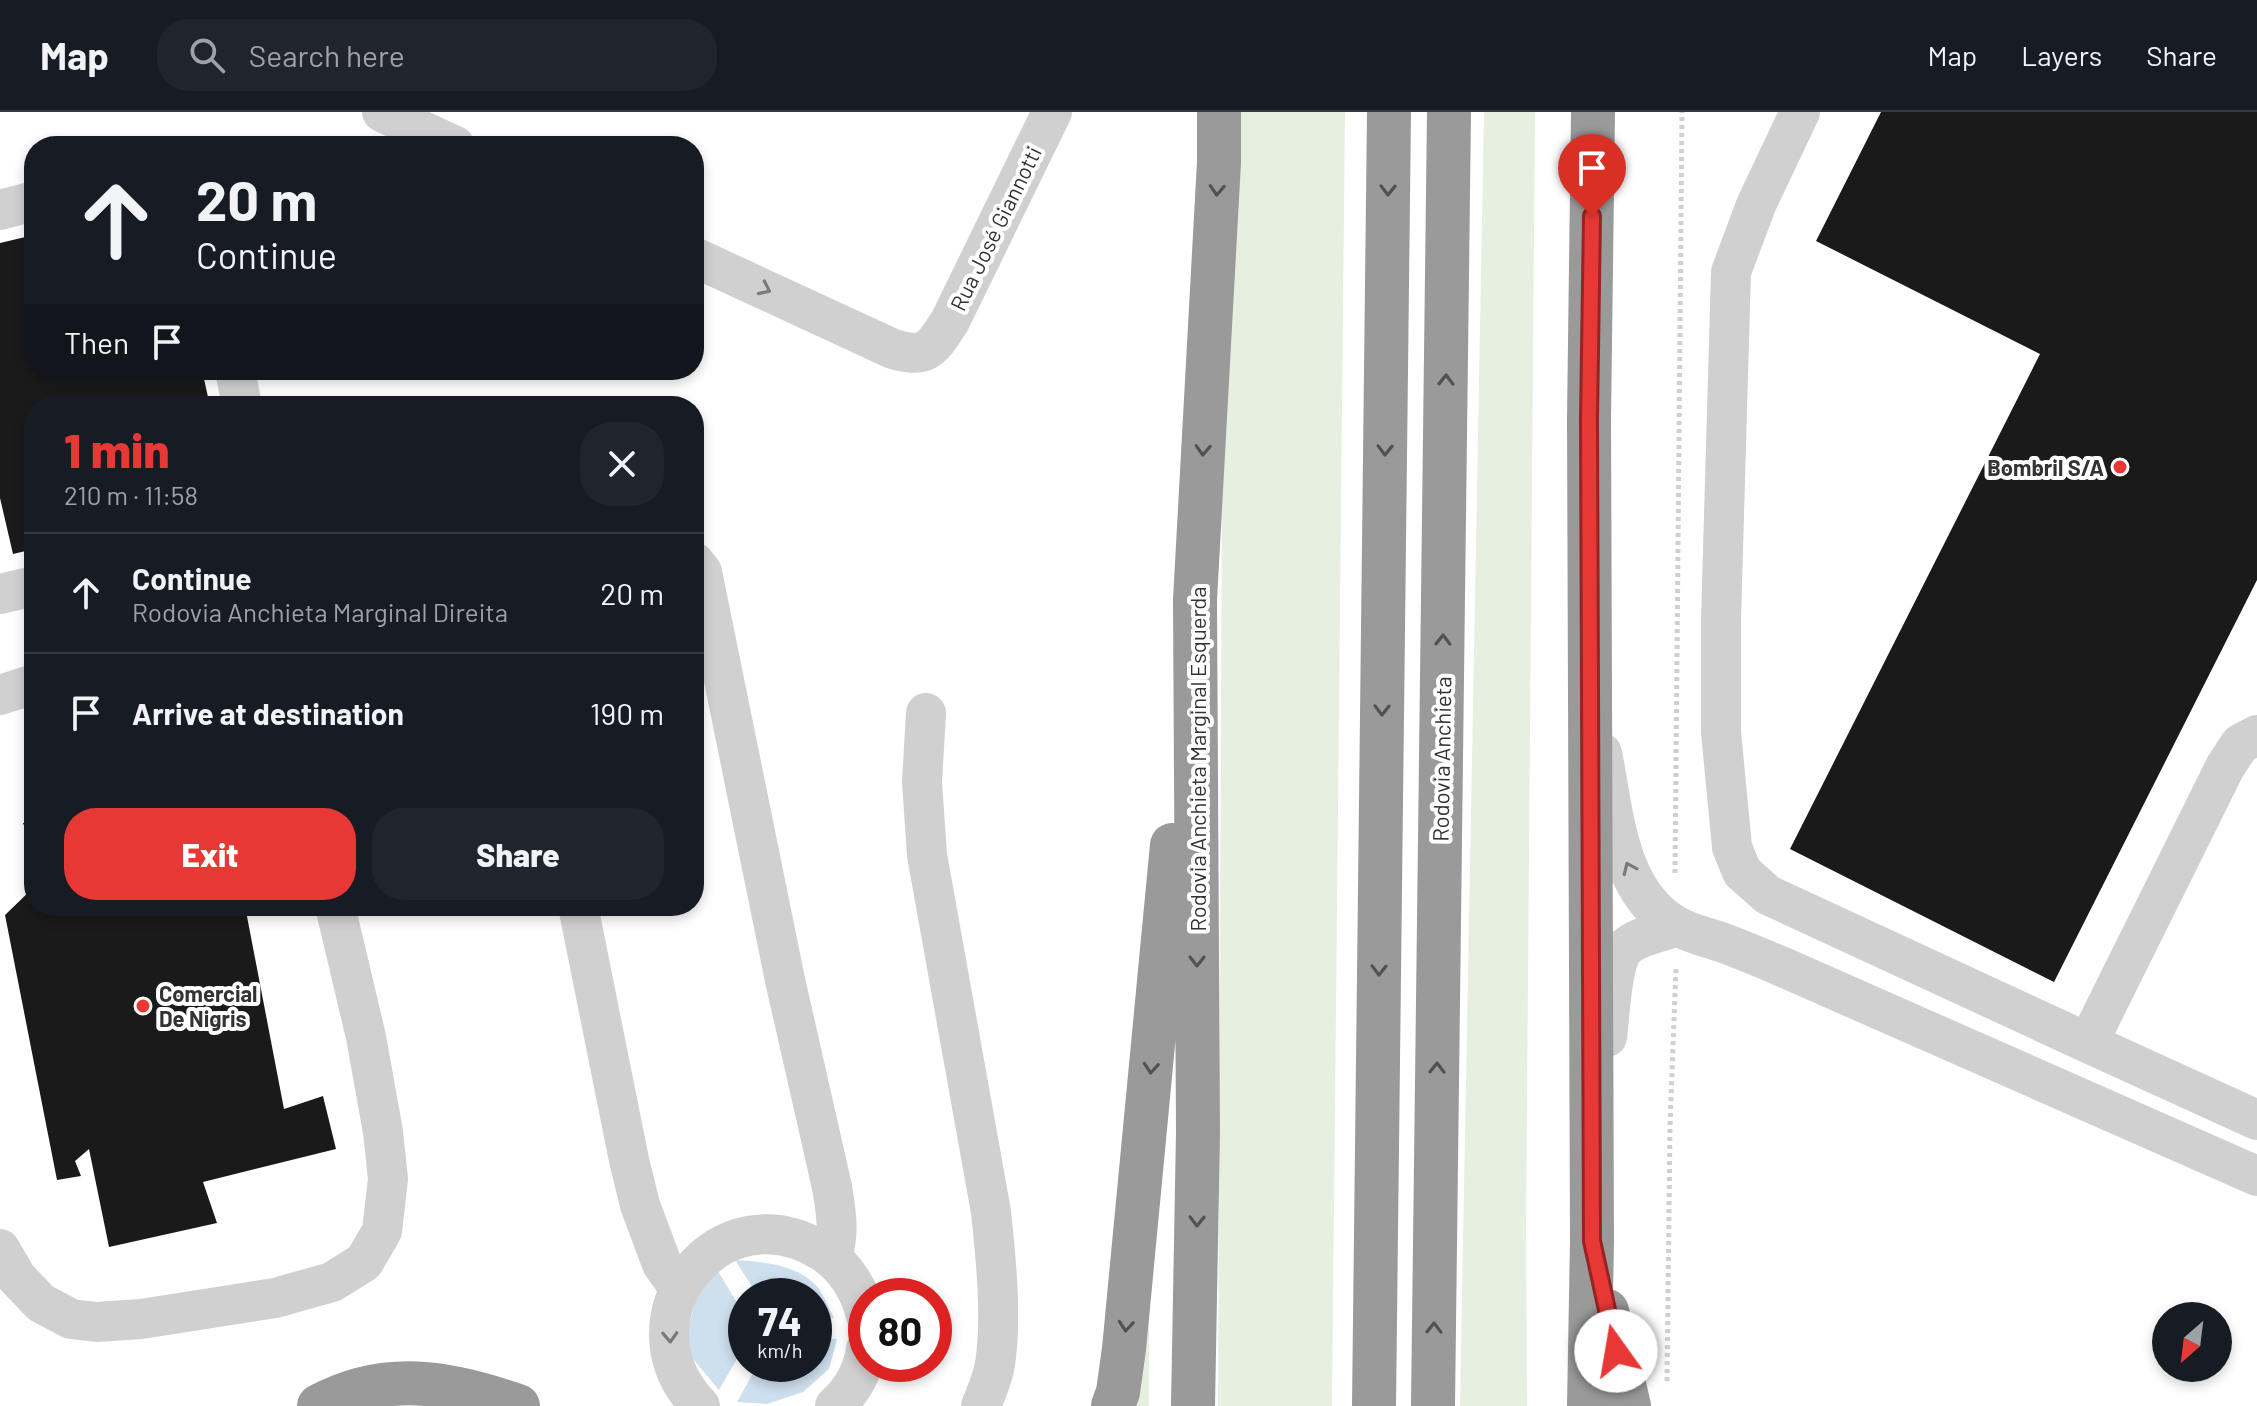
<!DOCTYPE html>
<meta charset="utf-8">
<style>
body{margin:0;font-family:Barlow,sans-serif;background:#20242c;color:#f1f3f6;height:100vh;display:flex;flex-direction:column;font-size:30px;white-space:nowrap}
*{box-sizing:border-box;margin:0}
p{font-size:26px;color:#9ea1a6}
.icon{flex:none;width:44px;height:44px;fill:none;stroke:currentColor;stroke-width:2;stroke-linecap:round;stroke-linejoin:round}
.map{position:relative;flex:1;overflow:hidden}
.details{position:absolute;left:24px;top:284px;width:680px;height:520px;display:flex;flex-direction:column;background:#171b24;border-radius:32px;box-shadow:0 4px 12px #0003}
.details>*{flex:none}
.top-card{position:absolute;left:24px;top:24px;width:680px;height:244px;border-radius:32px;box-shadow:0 4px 12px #0003;background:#171b24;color:#f1f3f6;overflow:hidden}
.needle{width:52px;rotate:208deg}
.controls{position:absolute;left:2152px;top:1190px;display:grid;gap:16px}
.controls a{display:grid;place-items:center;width:80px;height:80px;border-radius:50%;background:#171b24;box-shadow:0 4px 12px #0003;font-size:40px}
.speed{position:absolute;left:728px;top:1166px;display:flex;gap:16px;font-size:40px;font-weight:700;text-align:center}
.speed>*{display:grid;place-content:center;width:104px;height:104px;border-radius:50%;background:#171b24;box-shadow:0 4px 12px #0003;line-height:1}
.speed small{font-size:20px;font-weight:400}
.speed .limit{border:12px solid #d22;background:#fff;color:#111}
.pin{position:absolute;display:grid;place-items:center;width:68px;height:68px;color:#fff;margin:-82px -34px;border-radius:50% 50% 50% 0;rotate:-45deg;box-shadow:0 0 8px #0007}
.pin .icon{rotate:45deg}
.me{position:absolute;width:88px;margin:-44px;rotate:347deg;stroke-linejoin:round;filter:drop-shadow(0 0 6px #0008)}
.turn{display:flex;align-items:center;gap:28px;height:168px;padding:0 40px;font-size:36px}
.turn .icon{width:104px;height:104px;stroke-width:2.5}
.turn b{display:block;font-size:56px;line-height:68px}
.then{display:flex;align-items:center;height:76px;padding:0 40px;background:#0003;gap:16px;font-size:30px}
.round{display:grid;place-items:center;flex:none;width:84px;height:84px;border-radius:32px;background:#20242c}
.headline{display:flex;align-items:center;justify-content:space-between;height:136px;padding:0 40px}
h1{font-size:48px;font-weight:800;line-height:60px;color:#e83836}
.cta{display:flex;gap:16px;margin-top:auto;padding:16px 40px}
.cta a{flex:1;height:92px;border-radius:32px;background:#e83836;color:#fff;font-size:32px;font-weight:800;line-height:92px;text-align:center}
.cta a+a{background:#20242c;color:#f1f3f6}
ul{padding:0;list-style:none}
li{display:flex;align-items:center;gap:24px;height:120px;padding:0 40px;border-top:2px solid #363941}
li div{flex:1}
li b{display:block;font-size:30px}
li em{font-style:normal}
header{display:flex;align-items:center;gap:48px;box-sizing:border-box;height:112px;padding:0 40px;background:#171b24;border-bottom:2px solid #363941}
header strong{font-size:38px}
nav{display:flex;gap:44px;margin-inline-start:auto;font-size:28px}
.search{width:560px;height:72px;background:#20242c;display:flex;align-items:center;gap:20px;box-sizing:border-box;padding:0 28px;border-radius:32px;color:#9ea1a6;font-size:30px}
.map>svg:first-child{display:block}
.green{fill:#e7efe1}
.water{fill:#cedfee}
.building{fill:#1a1a1a}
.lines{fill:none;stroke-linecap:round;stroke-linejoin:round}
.path{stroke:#d0d0d0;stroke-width:5;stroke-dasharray:4 4;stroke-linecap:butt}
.minor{stroke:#d0d0d0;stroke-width:40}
.highway{stroke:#9a9a9a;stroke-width:44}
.oneway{stroke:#525252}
.oneway2{stroke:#7a7a7a}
.route-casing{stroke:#972423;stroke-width:20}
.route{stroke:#e83836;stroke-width:14}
.poi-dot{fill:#e83836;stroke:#fff;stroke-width:3}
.labels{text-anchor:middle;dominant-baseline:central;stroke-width:8;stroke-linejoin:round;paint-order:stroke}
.street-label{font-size:22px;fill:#333;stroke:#fff}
.poi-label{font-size:22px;font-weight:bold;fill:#333;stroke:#fff;text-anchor:end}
</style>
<header>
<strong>Map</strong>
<div class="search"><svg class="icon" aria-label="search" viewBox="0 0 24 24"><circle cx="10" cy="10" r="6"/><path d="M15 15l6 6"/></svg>Search here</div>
<nav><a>Map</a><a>Layers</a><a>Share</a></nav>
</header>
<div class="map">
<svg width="2257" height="1294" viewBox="0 0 2257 1294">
<rect width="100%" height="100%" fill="#fff"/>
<path class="green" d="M 1237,0 L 1345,0 L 1332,1294 L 1218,1294 L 1222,364 Z
M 1484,0 L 1535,0 L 1526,1116 L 1527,1294 L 1460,1294 Z
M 1149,1203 L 1149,1294 L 1130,1294 Z"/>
<path class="water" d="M 735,1148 C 764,1150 799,1152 819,1177 C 825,1186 829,1197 834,1206 L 814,1206 L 814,1184 L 758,1184 Z
M 715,1154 L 746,1206 L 746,1231 L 719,1278 L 689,1242 L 688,1217 L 699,1176 Z
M 814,1226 L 837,1227 L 829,1257 L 803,1280 L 767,1292 L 737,1290 L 758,1252 L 814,1252 Z"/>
<path class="building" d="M 1881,0 L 2257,0 L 2257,468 L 2054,870 L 1790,737 L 2040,242 L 1816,129 Z
M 34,123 L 34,258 L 202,258 L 210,294 L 34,294 L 34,437 L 13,442 L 0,386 L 0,131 Z
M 34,709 L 34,740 L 23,711 Z
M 34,775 L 34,794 L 245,794 L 284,997 L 323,984 L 336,1037 L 203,1070 L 217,1111 L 109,1135 L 89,1037 L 75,1049 L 81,1064 L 57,1068 L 5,803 Z"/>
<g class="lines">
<path class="path" d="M 1675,761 L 1682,0
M 1667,1269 L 1670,1014 L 1676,855"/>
<path class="minor" d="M 382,0 L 455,34
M 1800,0 L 1756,93 L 1731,160 L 1721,508 L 1721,620 L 1732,735 L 1742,760 L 1768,783 L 2088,931 L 2225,655 L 2240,632 L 2257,623
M 0,98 L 34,89
M 694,145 L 893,237 C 927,247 932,237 950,209 L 1052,0
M 235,258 L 242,294
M 694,450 L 702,460 L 785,868 L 832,1075 C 836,1100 840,1120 832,1145
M 0,482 L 34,474
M 0,583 L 34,572
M 926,601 L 922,670 L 927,743 L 991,1100 C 996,1146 1002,1206 995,1252 C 993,1266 986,1281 981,1294
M 1602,641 C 1614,700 1617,779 1675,813 C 1688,821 1706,825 1721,830 C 1743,838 1764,847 1785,856 L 2257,1064
M 578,794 L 629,1048 L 640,1093 L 662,1152 L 679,1176
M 1607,925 C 1610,904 1611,853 1624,837 C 1636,824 1661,820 1677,815
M 2088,931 L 2257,1008
M 0,1137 L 17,1166 L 41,1191 L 71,1207 L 97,1210 L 141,1207 L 275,1186 L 332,1170 L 364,1150 L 382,1119 L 388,1067 L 383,1020 L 366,925 L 335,794
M 700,1294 C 615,1207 721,1074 823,1140 C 845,1154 860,1178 866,1204
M 835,1294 C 852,1279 863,1259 866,1237"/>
<path class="highway" d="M 1607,1199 L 1629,1294
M 319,1294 C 386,1258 449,1270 518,1294
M 1113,1294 L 1118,1280 L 1124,1237 L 1172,733
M 1193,1294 L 1198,1020 L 1195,488 L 1219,50 L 1219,0
M 1374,1294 L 1389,0
M 1433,1294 L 1449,0
M 1589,1294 L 1592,1129 L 1589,307 L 1593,0"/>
</g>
<defs><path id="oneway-chevron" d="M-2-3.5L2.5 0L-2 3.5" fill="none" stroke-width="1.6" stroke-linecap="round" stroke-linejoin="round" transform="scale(2)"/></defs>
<g class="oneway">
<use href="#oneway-chevron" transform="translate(1217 78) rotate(93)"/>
<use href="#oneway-chevron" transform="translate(1388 78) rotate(91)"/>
<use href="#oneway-chevron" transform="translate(1446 268) rotate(-89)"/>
<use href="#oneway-chevron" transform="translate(1203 338) rotate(93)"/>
<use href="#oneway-chevron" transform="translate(1385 338) rotate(91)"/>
<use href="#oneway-chevron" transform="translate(1443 528) rotate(-89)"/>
<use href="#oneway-chevron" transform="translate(1382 598) rotate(91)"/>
<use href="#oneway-chevron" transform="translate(1197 849) rotate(90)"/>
<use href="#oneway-chevron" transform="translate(1379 858) rotate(91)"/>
<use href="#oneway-chevron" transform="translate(1151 956) rotate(95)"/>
<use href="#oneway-chevron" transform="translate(1437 956) rotate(-89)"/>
<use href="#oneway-chevron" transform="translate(1197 1109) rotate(91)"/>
<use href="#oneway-chevron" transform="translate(1126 1214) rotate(95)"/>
<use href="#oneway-chevron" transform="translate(1434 1216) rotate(-89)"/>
</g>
<g class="oneway2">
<use href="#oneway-chevron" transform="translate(765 177) rotate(25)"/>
<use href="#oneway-chevron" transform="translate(1629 756) rotate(-114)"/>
<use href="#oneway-chevron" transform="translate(670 1225) rotate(88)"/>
</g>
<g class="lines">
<g class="route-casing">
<path id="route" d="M 1592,104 L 1589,307 L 1592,1129 L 1616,1239"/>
</g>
<use href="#route" class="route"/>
</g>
<g class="poi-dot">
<circle cx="2120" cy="355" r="8"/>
<circle cx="143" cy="894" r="8"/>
</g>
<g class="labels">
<g class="street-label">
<text transform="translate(995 116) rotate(-64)">Rua José Giannotti</text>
<text transform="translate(1197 647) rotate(-90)">Rodovia Anchieta Marginal Esquerda</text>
<text transform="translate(1441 647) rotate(-89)">Rodovia Anchieta</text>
</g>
<g class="poi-label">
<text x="2104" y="355">Bombril S/A</text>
<text x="159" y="881" text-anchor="start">Comercial<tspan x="159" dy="25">De Nigris</tspan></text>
</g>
</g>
</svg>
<div class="controls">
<a><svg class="needle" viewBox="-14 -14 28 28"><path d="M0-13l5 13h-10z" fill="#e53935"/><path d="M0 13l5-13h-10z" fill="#9ea1a6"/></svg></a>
</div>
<div class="speed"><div>74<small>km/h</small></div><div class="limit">80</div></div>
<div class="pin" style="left:1592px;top:104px;background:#d93025"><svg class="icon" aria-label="arrive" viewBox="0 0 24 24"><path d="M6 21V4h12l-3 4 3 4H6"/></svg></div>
<svg class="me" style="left:1616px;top:1239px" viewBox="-20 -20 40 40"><circle r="19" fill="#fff"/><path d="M0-13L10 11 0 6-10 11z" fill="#e83836"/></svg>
<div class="top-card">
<div class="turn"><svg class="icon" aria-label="ahead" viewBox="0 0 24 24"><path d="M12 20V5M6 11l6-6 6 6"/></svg><div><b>20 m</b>Continue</div></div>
<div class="then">Then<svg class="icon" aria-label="arrive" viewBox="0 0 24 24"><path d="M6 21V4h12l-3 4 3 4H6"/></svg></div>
</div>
<section class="details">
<div class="headline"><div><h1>1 min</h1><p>210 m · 11:58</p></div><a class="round"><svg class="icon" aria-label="close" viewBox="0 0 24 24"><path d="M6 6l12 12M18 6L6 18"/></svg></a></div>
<ul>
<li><svg class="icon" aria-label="ahead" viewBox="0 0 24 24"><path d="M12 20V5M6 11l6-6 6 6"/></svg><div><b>Continue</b><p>Rodovia Anchieta Marginal Direita</p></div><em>20 m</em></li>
<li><svg class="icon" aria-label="arrive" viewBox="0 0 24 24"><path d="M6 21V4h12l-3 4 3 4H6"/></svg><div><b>Arrive at destination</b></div><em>190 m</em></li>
</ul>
<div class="cta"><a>Exit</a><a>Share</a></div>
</section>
</div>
